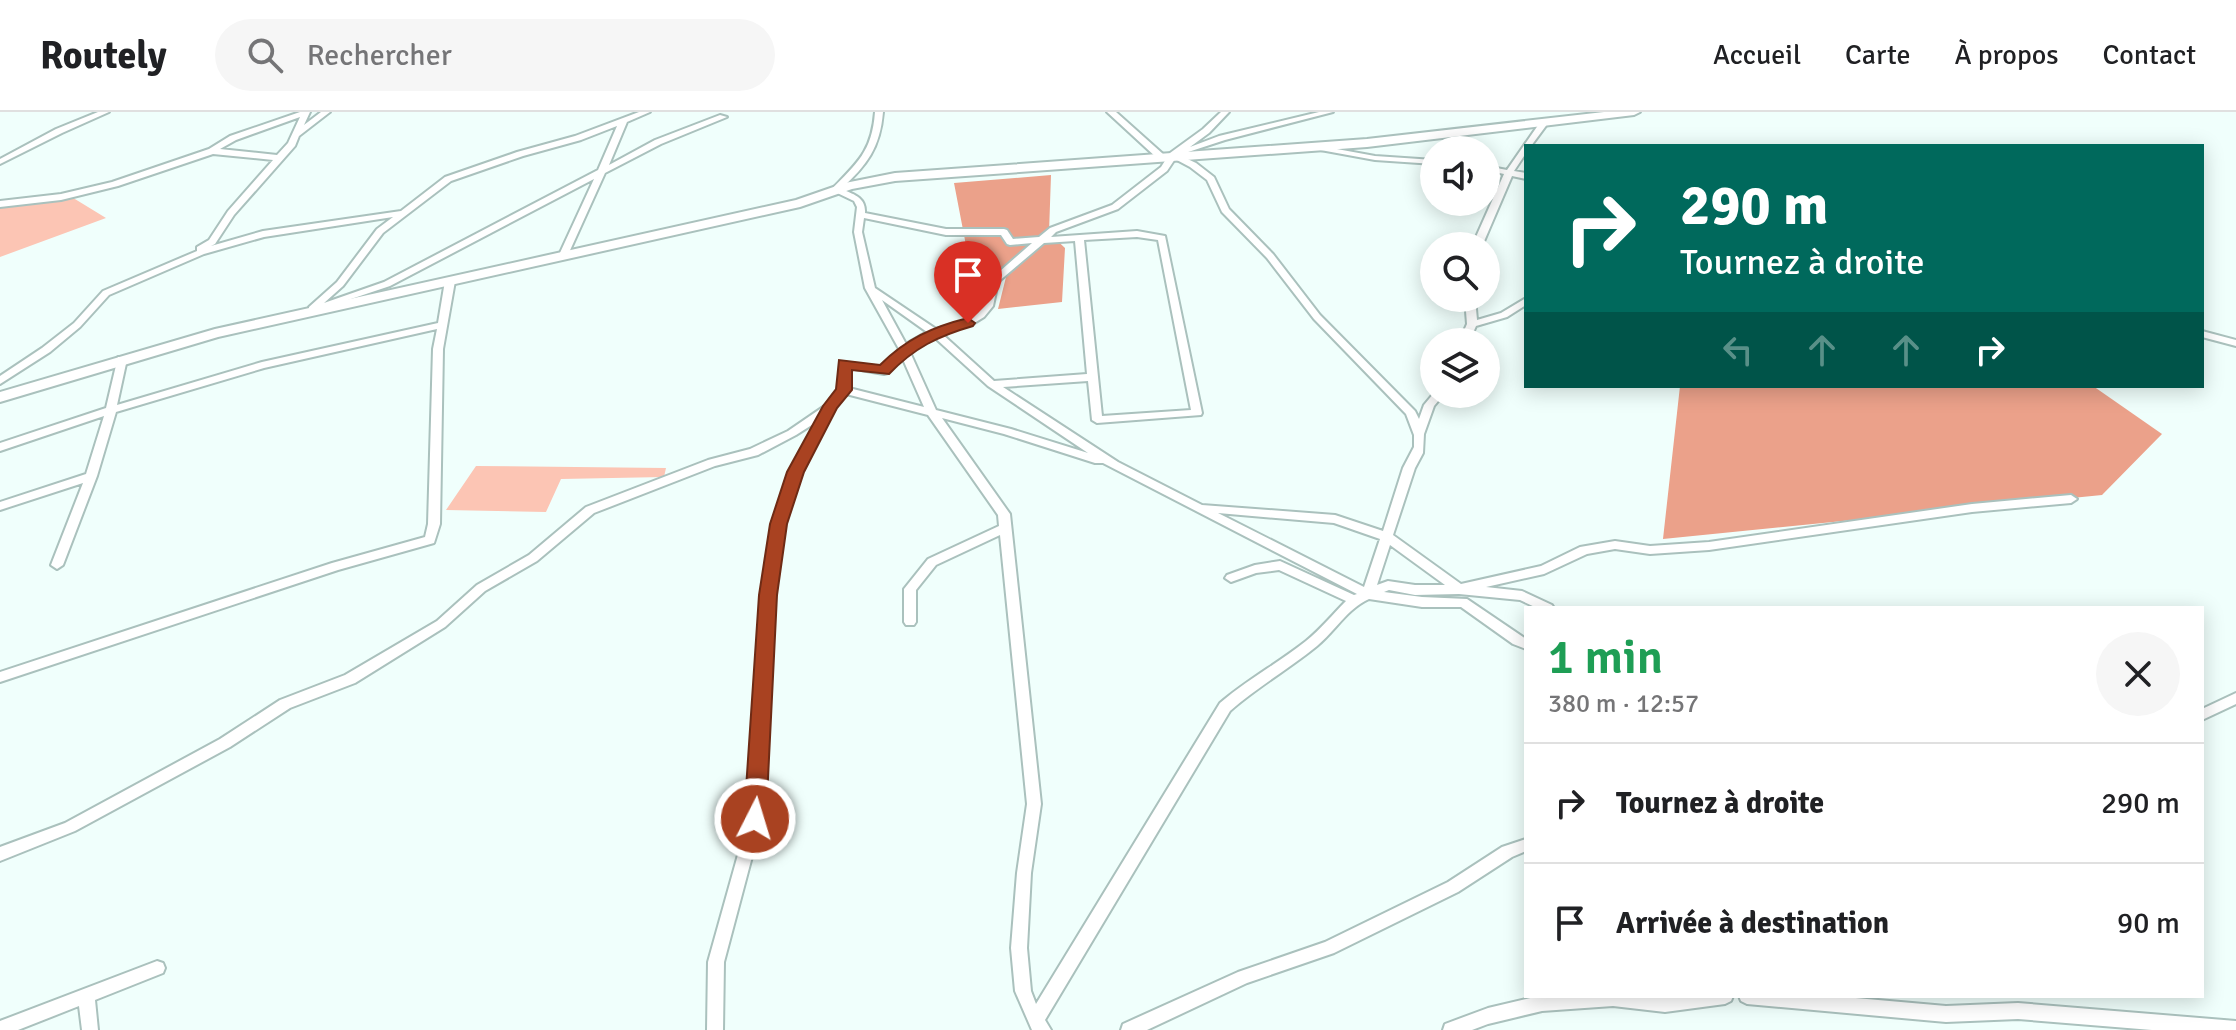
<!DOCTYPE html>
<html lang="fr">
<meta charset="utf-8">
<style>
body{margin:0;font-family:Signika,sans-serif;background:#f6f6f6;color:#202124;height:100vh;display:flex;flex-direction:column;font-size:30px;white-space:nowrap}
*{box-sizing:border-box;margin:0}
p{font-size:26px;color:#757577}
.icon{flex:none;width:44px;height:44px;fill:none;stroke:currentColor;stroke-width:2;stroke-linecap:round;stroke-linejoin:round}
.map{position:relative;flex:1;overflow:hidden}
.panel{position:absolute;left:1524px;top:494px;width:680px;height:392px;display:flex;flex-direction:column;background:#fff;border-radius:0px;box-shadow:0 4px 20px #0003}
.panel>*{flex:none}
.hud{position:absolute;left:1524px;top:32px;width:680px;height:244px;border-radius:0px;box-shadow:0 4px 20px #0003;background:#00695c;color:#fff;overflow:hidden}
.fabs{position:absolute;left:1420px;top:24px;display:grid;gap:16px}
.fabs a{display:grid;place-items:center;width:80px;height:80px;border-radius:50%;background:#fff;box-shadow:0 4px 20px #0003;font-size:40px}
.pin{position:absolute;display:grid;place-items:center;width:68px;height:68px;color:#fff;margin:-82px -34px;border-radius:50% 50% 50% 0;rotate:-45deg;box-shadow:0 0 8px #0007}
.pin .icon{rotate:45deg}
.me{position:absolute;width:88px;margin:-44px;rotate:5deg;stroke-linejoin:round;filter:drop-shadow(0 0 6px #0008)}
.turn{display:flex;align-items:center;gap:28px;height:168px;padding:0 24px;font-size:36px}
.turn .icon{width:104px;height:104px;stroke-width:2.5}
.turn b{display:block;font-size:56px;line-height:68px}
.lanes{display:flex;align-items:center;height:76px;padding:0 24px;background:#0003;justify-content:center;gap:40px;direction:ltr}
.lanes .off{opacity:.35}
.round{display:grid;place-items:center;flex:none;width:84px;height:84px;border-radius:42px;background:#f6f6f6}
.head{display:flex;align-items:center;justify-content:space-between;height:136px;padding:0 24px}
h1{font-size:48px;font-weight:600;line-height:60px;color:#1e9e55}
ul{padding:0;list-style:none}
li{display:flex;align-items:center;gap:24px;height:120px;padding:0 24px;border-top:2px solid #e0e0e0}
li div{flex:1}
li b{display:block;font-size:30px}
li em{font-style:normal}
header{display:flex;align-items:center;gap:48px;box-sizing:border-box;height:112px;padding:0 40px;background:#fff;border-bottom:2px solid #e0e0e0}
header strong{font-size:38px}
nav{display:flex;gap:44px;margin-inline-start:auto;font-size:28px}
.search{width:560px;height:72px;background:#f6f6f6;display:flex;align-items:center;gap:20px;box-sizing:border-box;padding:0 28px;border-radius:44px;color:#757577;font-size:30px}
.map>svg:first-child{display:block}
.green{fill:#fcc5b4}
.forest{fill:#eba18a}
.lines{fill:none;stroke-linecap:round;stroke-linejoin:round}
.street-casing{stroke:#aac1bd;stroke-width:4}
.secondary-casing{stroke:#aac1bd;stroke-width:4}
.street{fill:#fff;fill-rule:evenodd}
.secondary{fill:#fff;fill-rule:evenodd}
.route{fill:#a94221;stroke:#6e2b15;stroke-width:2}
</style>
<header>
<strong>Routely</strong>
<div class="search"><svg class="icon" aria-label="search" viewBox="0 0 24 24"><circle cx="10" cy="10" r="6"/><path d="M15 15l6 6"/></svg>Rechercher</div>
<nav><a>Accueil</a><a>Carte</a><a>À propos</a><a>Contact</a></nav>
</header>
<div class="map">
<svg width="2236" height="918" viewBox="0 0 2236 918">
<rect width="100%" height="100%" fill="#f0fffc"/>
<path class="green" d="M 70,84 L 106,106 L 0,145 L 0,96 Z
M 476,354 L 666,356 L 664,365 L 561,367 L 546,400 L 446,398 Z"/>
<path class="forest" d="M 1051,63 L 1049,121 L 1065,136 L 1062,190 L 998,197 L 1008,157 L 969,149 L 954,71 Z
M 1680,274 L 2093,274 L 2162,322 L 2102,383 L 1663,427 Z"/>
<g class="lines">
<g class="street-casing">
<path id="street" d="M 98,0 L 109,0 L 62,21 L 0,52 L 0,47 L 56,17 Z
M 300,0 L 310,0 L 304,13 L 321,0 L 330,0 L 299,24 L 295,34 L 234,103 L 215,132 L 211,134 L 263,119 L 401,99 L 445,65 L 517,40 L 575,24 L 639,0 L 650,0 L 627,10 L 609,53 L 655,28 L 720,3 L 727,5 L 661,32 L 605,61 L 567,145 L 564,146 L 559,143 L 594,67 L 390,174 L 312,200 L 309,199 L 309,195 L 337,170 L 377,117 L 393,105 L 264,125 L 204,142 L 109,183 L 80,215 L 50,240 L 0,272 L 0,264 L 42,236 L 74,211 L 103,179 L 197,139 L 197,135 L 209,128 L 228,99 L 273,48 L 213,42 L 118,74 L 61,88 L 0,95 L 0,89 L 61,82 L 112,70 L 209,37 L 230,24 ZM 300,5 L 288,31 L 277,43 L 220,37 L 236,28 ZM 617,14 L 598,58 L 384,170 L 324,191 L 343,174 L 383,121 L 451,69 L 523,44 L 581,28 Z
M 875,0 L 883,0 C 880,36 867,53 841,77 C 853,82 866,85 865,101 L 946,117 L 1004,117 L 1007,118 L 1013,127 L 1039,125 L 1050,116 L 1112,93 L 1161,55 L 1170,41 L 1203,17 L 1221,0 L 1229,0 L 1209,21 L 1190,35 L 1219,24 L 1319,0 L 1333,0 L 1225,28 L 1179,43 L 1196,51 L 1214,65 L 1229,97 L 1273,142 L 1320,203 L 1415,299 L 1419,307 L 1424,293 L 1434,281 L 1444,282 L 1434,294 L 1424,322 L 1423,341 L 1415,356 L 1393,423 L 1461,472 L 1541,454 L 1580,435 L 1615,429 L 1650,434 L 1709,430 L 1972,392 L 2071,383 L 2077,387 L 2071,391 L 1972,400 L 1709,438 L 1650,442 L 1615,437 L 1587,442 L 1544,462 L 1486,475 L 1522,479 L 1552,493 L 1554,496 L 1537,496 L 1520,488 L 1459,482 L 1415,483 L 1389,478 L 1384,480 L 1422,485 L 1467,487 L 1526,527 L 1526,537 L 1513,532 L 1461,495 L 1422,495 L 1369,487 C 1347,497 1335,519 1317,534 C 1289,557 1257,575 1230,599 L 1045,908 L 1051,918 L 1032,918 L 1015,879 L 1011,836 L 1017,761 L 1027,692 L 1000,423 L 936,453 L 916,478 L 916,510 L 914,513 L 906,513 L 904,510 L 904,477 L 928,447 L 999,414 L 998,403 L 928,303 L 846,282 L 835,295 L 801,360 L 785,412 L 774,483 L 762,707 L 724,850 L 723,918 L 707,918 L 708,850 L 748,707 L 762,483 L 773,412 L 789,360 L 818,309 L 796,323 L 758,343 L 715,354 L 594,401 L 537,449 L 485,479 L 445,515 L 355,571 L 290,596 L 230,635 L 75,719 L 0,749 L 0,735 L 65,711 L 220,627 L 280,588 L 345,563 L 437,509 L 477,473 L 529,443 L 586,395 L 708,348 L 750,337 L 788,319 L 826,293 L 839,278 L 840,250 L 882,255 L 899,237 L 865,176 L 854,120 L 857,95 L 854,89 L 831,78 C 857,51 872,40 875,0 ZM 1175,47 L 1190,55 L 1207,68 L 1222,100 L 1267,146 L 1314,207 L 1406,302 L 1414,323 L 1414,335 L 1403,356 L 1383,419 L 1335,403 L 1202,393 L 1118,350 L 1003,275 L 1088,269 L 1092,308 L 1097,311 L 1201,303 L 1202,301 L 1165,124 L 1137,119 L 1051,125 L 1056,120 L 1118,97 L 1167,59 ZM 864,106 L 946,123 L 1001,123 L 1007,132 L 1010,133 L 1032,131 L 991,167 L 983,194 L 978,201 L 965,209 L 936,217 L 875,176 L 862,120 ZM 1137,125 L 1158,128 L 1191,298 L 1102,304 L 1084,128 ZM 1075,129 L 1087,262 L 994,269 L 941,221 L 971,213 L 984,205 L 993,194 L 998,170 L 1044,131 ZM 882,188 L 927,220 L 906,232 ZM 933,224 L 988,274 L 1088,341 L 1011,317 L 936,298 L 909,238 ZM 902,245 L 924,295 L 849,276 L 849,256 L 884,262 L 888,261 ZM 942,306 L 1004,322 L 1095,351 L 1103,351 L 1357,482 L 1354,483 L 1280,449 L 1255,453 L 1227,463 L 1225,466 L 1231,470 L 1256,461 L 1279,458 L 1346,489 C 1332,503 1321,517 1306,529 C 1278,551 1247,568 1220,591 L 1036,892 L 1031,879 L 1027,836 L 1031,761 L 1041,692 L 1010,402 ZM 1218,401 L 1334,411 L 1380,427 L 1364,475 ZM 1390,433 L 1445,473 L 1415,473 L 1388,469 L 1377,473 Z
M 1107,0 L 1116,0 L 1163,42 L 1163,46 L 1157,46 Z
M 1541,9 L 1548,11 L 1531,34 L 1526,34 L 1526,41 L 1514,59 L 1526,61 L 1526,67 L 1512,64 L 1482,134 L 1472,134 L 1504,62 L 1486,58 L 1486,54 L 1507,58 Z
M 1315,33 L 1375,44 L 1434,48 L 1434,52 L 1375,48 L 1315,37 Z
M 450,166 L 455,169 L 443,237 L 440,412 L 434,431 L 338,458 L 0,570 L 0,560 L 332,451 L 425,425 L 428,412 L 433,237 L 437,217 L 264,256 L 116,300 L 97,364 L 63,453 L 57,457 L 51,453 L 83,371 L 0,398 L 0,390 L 86,362 L 104,304 L 0,339 L 0,331 L 106,296 L 118,245 L 126,245 L 127,247 L 117,293 L 262,250 L 438,211 L 445,169 Z
M 1465,186 L 1475,186 L 1477,208 L 1501,201 L 1526,186 L 1526,193 L 1507,205 L 1476,214 L 1469,230 L 1459,230 L 1467,212 Z
M 2202,219 L 2236,228 L 2236,234 L 2202,225 Z
M 2236,581 L 2236,592 L 2202,608 L 2202,597 Z
M 1526,727 L 1526,739 L 1512,745 L 1458,780 L 1334,841 L 1247,871 L 1147,918 L 1121,918 L 1123,912 L 1238,860 L 1325,830 L 1448,770 L 1502,735 Z
M 157,849 L 163,851 L 165,856 L 163,861 L 95,888 L 98,918 L 82,918 L 79,894 L 18,918 L 0,918 L 0,909 Z
M 1539,884 L 1733,884 L 1731,889 L 1725,892 L 1665,900 L 1613,894 L 1542,899 L 1488,912 L 1472,918 L 1443,918 L 1445,912 L 1488,896 Z
M 1739,884 L 1833,884 L 1946,894 L 2018,891 L 2236,909 L 2236,918 L 2152,918 L 2018,907 L 1946,910 L 1747,892 L 1741,889 Z"/>
</g>
<g class="secondary-casing">
<path id="secondary" d="M 1604,0 L 1640,0 L 1634,3 L 1367,35 L 895,69 L 852,77 L 800,95 L 218,225 L 0,290 L 0,280 L 215,217 L 796,88 L 845,71 L 895,61 L 1367,27 Z"/>
</g>
<use href="#street" class="street"/>
<use href="#secondary" class="secondary"/>
</g>
<path class="route" d="M 968,206 L 975,211 L 973,214 C 938,224 914,236 889,262 L 852,258 L 852,278 L 837,296 L 804,360 L 787,412 L 777,483 L 766,707 L 763,714 L 755,717 L 747,714 L 744,707 L 759,483 L 770,412 L 787,360 L 823,294 L 836,277 L 839,248 L 880,253 C 906,227 932,215 968,206 Z"/>
</svg>
<div class="fabs">
<a><svg class="icon" aria-label="sound" viewBox="0 0 24 24"><path d="M4 9h4l5-4v14l-5-4H4zM17 9q2 3 0 6"/></svg></a>
<a><svg class="icon" aria-label="search" viewBox="0 0 24 24"><circle cx="10" cy="10" r="6"/><path d="M15 15l6 6"/></svg></a>
<a><svg class="icon" aria-label="layers" viewBox="0 0 24 24"><path d="M12 4l9 5-9 5-9-5zM3 14l9 5 9-5"/></svg></a>
</div>
<div class="pin" style="left:968px;top:211px;background:#d93025"><svg class="icon" aria-label="arrive" viewBox="0 0 24 24"><path d="M6 21V4h12l-3 4 3 4H6"/></svg></div>
<svg class="me" style="left:755px;top:707px" viewBox="-20 -20 40 40"><circle r="17" fill="#a94221" stroke="#fff" stroke-width="3"/><path d="M0-11L8 9 0 5-8 9z" fill="#fff"/></svg>
<div class="hud">
<div class="turn"><svg class="icon" aria-label="right" viewBox="0 0 24 24"><path d="M7 20v-9h11M14 6l5 5-5 5"/></svg><div><b>290 m</b>Tournez à droite</div></div>
<div class="lanes"><svg class="icon off" aria-label="left" viewBox="0 0 24 24"><path d="M17 20v-9H6M10 6l-5 5 5 5"/></svg><svg class="icon off" aria-label="ahead" viewBox="0 0 24 24"><path d="M12 20V5M6 11l6-6 6 6"/></svg><svg class="icon off" aria-label="ahead" viewBox="0 0 24 24"><path d="M12 20V5M6 11l6-6 6 6"/></svg><svg class="icon" aria-label="right" viewBox="0 0 24 24"><path d="M7 20v-9h11M14 6l5 5-5 5"/></svg></div>
</div>
<section class="panel">
<div class="head"><div><h1>1 min</h1><p>380 m · 12:57</p></div><a class="round"><svg class="icon" aria-label="close" viewBox="0 0 24 24"><path d="M6 6l12 12M18 6L6 18"/></svg></a></div>
<ul>
<li><svg class="icon" aria-label="right" viewBox="0 0 24 24"><path d="M7 20v-9h11M14 6l5 5-5 5"/></svg><div><b>Tournez à droite</b></div><em>290 m</em></li>
<li><svg class="icon" aria-label="arrive" viewBox="0 0 24 24"><path d="M6 21V4h12l-3 4 3 4H6"/></svg><div><b>Arrivée à destination</b></div><em>90 m</em></li>
</ul>
</section>
</div>
